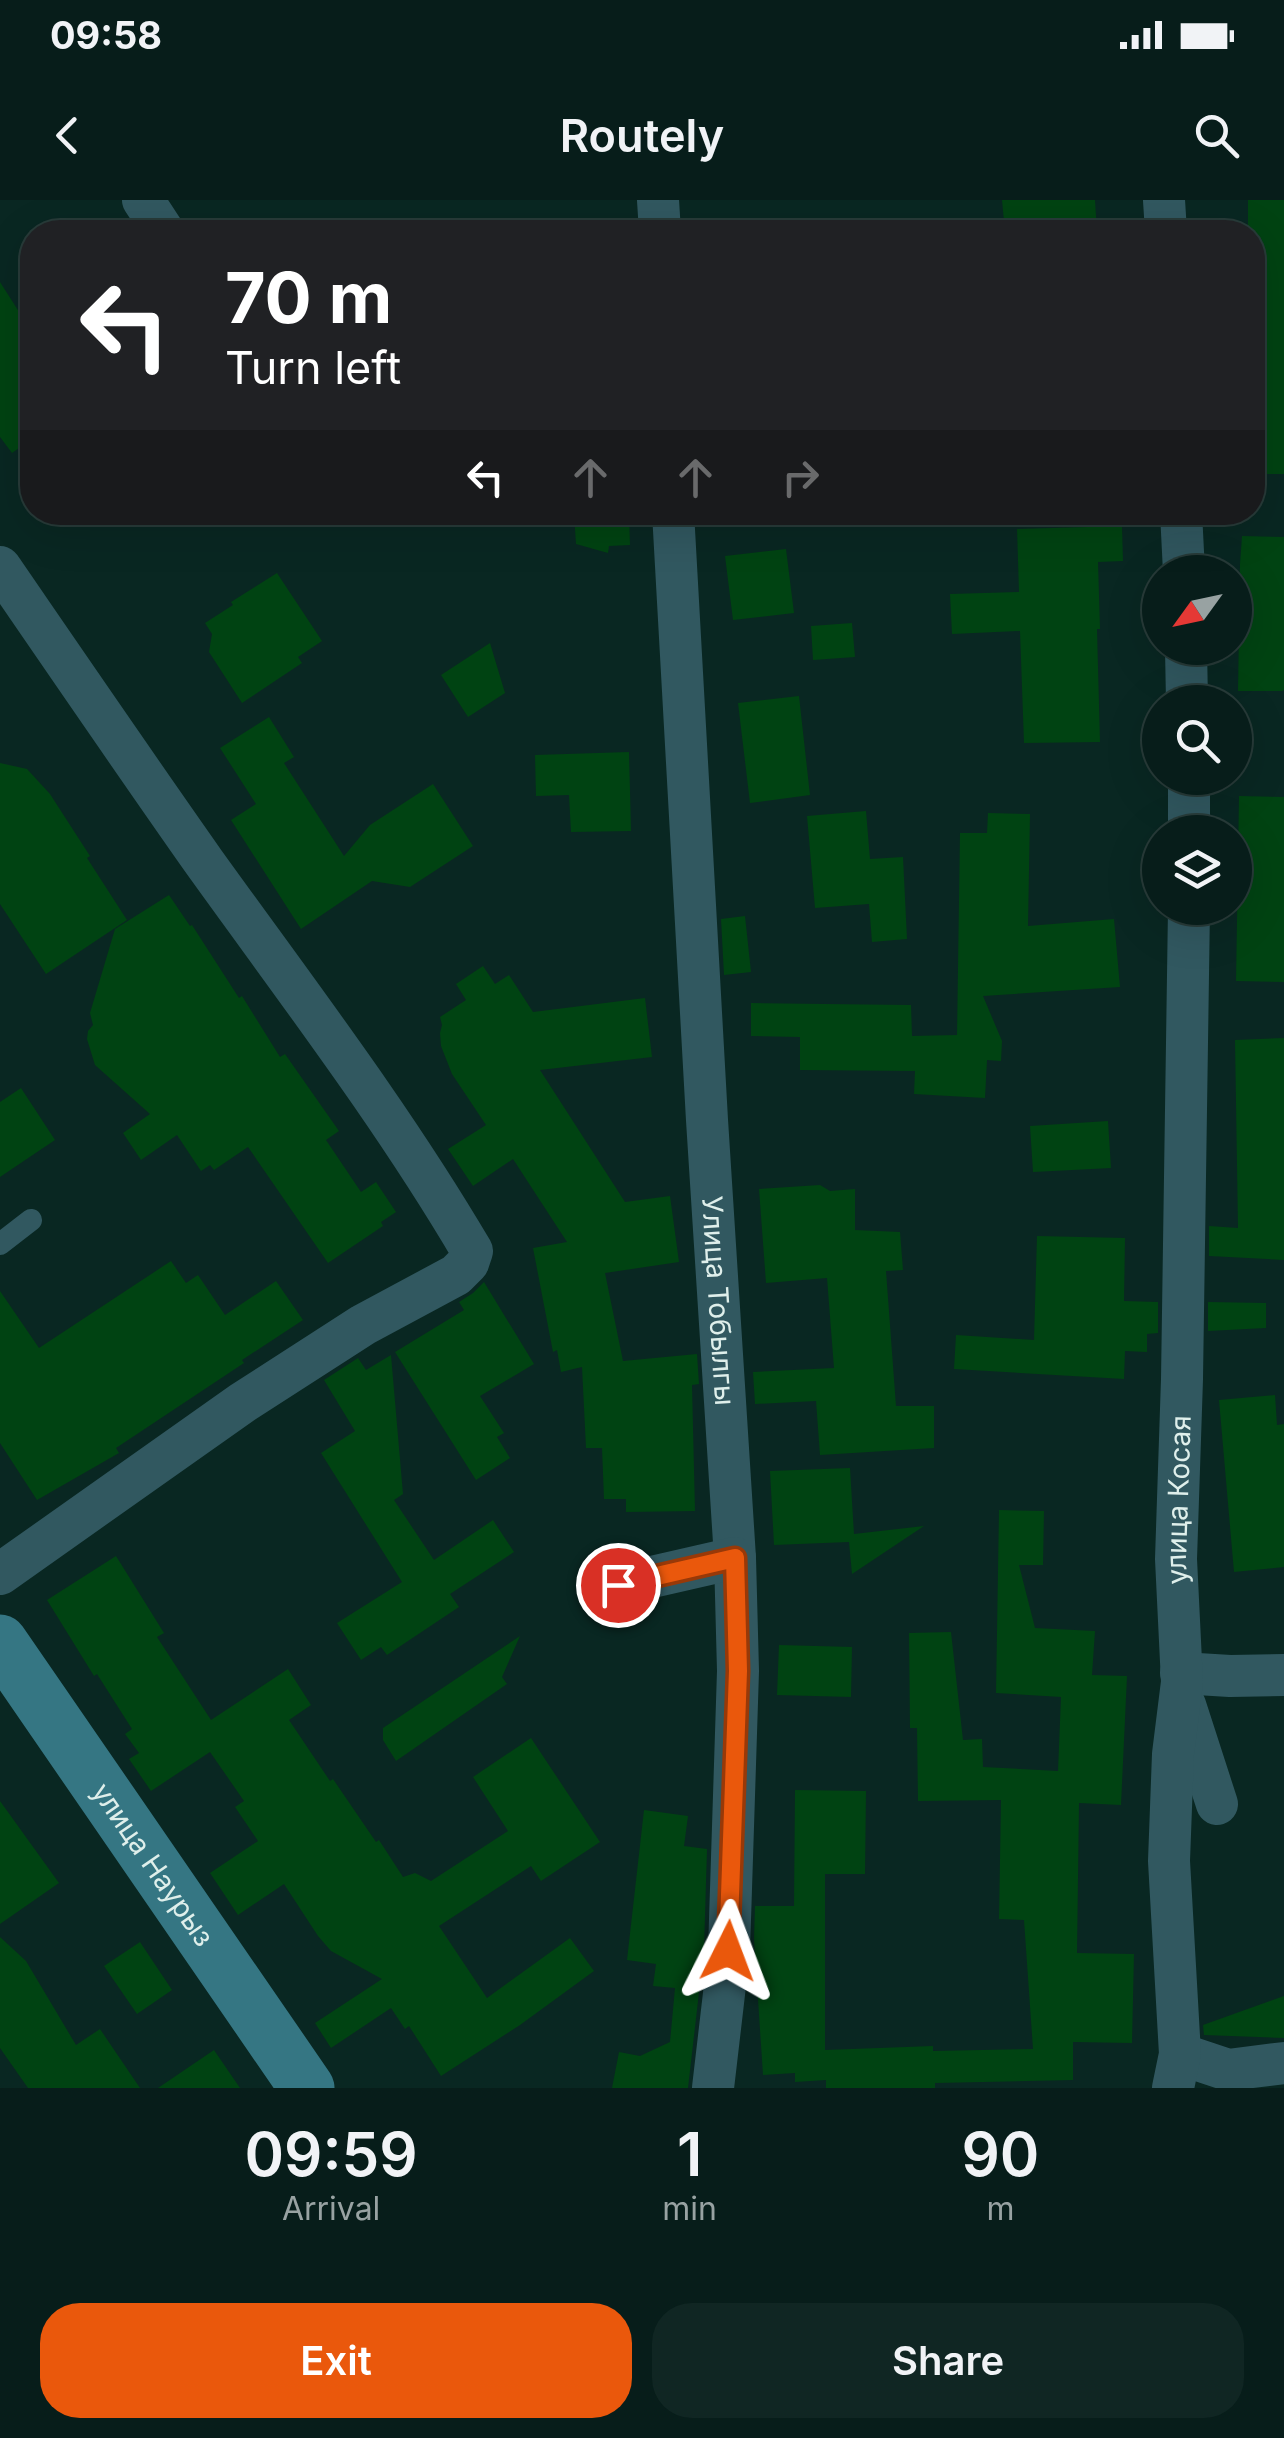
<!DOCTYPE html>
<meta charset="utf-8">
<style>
body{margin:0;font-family:Inter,sans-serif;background:#102623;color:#f1f3f6;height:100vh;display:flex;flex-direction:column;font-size:38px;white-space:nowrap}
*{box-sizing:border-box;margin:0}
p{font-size:32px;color:#98a2a2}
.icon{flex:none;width:55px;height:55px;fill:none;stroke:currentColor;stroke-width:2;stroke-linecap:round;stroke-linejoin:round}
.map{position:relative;height:1888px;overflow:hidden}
.details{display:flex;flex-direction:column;background:#071d1a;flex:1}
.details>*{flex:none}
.hud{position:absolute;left:20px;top:20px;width:1245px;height:305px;border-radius:40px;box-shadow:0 10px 40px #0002,0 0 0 2px #283b39;background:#202124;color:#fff;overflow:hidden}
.needle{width:65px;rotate:237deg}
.buttons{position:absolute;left:1142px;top:355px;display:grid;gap:20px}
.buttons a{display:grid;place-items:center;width:110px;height:110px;border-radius:50%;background:#071d1a;box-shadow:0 10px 40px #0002,0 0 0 2px #283b39;font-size:50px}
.pin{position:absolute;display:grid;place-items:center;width:85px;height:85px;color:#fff;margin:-42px;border:5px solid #fff;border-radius:50%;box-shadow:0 2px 10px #0007}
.me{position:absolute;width:110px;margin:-55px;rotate:3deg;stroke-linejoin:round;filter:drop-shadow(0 0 8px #0008)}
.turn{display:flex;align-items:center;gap:35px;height:210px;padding:0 40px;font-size:45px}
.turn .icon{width:130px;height:130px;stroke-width:2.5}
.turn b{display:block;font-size:70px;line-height:85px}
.lanes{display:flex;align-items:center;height:95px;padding:0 40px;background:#0003;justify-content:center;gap:50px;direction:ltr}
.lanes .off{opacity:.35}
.eta{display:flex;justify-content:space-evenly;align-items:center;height:170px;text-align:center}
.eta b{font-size:60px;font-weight:600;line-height:70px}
.primary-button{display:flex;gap:20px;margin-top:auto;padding:20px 40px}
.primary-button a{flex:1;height:115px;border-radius:40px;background:#ea580c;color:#fff;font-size:40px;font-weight:600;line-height:115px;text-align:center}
.primary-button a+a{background:#102623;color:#f1f3f6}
.status{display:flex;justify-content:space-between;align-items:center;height:70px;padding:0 50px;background:#071d1a;direction:ltr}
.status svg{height:28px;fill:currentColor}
header{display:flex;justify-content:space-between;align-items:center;height:130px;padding:0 40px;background:#071d1a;font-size:45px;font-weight:600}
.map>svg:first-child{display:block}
.building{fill:#004312}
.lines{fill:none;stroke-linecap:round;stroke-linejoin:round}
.lane{stroke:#315860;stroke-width:22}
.street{stroke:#315860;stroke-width:42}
.secondary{stroke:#357683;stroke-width:55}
.route-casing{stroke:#983908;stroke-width:25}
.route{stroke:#ea580c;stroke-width:18}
.labels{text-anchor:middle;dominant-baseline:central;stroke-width:10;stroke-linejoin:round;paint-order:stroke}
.street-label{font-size:28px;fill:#dfefeb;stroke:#030d0b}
</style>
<div class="status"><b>09:58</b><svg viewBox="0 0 49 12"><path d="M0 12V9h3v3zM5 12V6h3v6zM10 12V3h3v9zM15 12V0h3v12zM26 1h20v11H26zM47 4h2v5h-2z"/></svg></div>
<header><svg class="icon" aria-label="back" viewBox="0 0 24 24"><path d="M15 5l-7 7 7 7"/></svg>Routely<svg class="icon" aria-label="search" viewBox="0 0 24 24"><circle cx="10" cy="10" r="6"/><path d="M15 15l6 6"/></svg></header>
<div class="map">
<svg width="1284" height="1888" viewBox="0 0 1284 1888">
<rect width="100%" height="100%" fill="#092722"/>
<path class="building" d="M 1002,0 L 1095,0 L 1097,32 L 1005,32 Z
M 1248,0 L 1284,0 L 1284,274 L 1252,274 L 1252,32 L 1248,32 Z
M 0,82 L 32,132 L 32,239 L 12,253 L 0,237 Z
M 629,312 L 630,345 L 609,346 L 608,353 L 576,344 L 574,314 Z
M 1122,326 L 1123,361 L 1098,362 L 1100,429 L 1097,429 L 1100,542 L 1024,543 L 1020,431 L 952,434 L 950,394 L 1019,392 L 1017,329 Z
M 1242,336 L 1284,337 L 1284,490 L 1282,491 L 1238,491 L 1240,364 Z
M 786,349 L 794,413 L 733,420 L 725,356 Z
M 277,373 L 322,441 L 298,457 L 302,463 L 242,503 L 209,452 L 212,434 L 205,423 L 233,405 L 231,402 Z
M 852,423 L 855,457 L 813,460 L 811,426 Z
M 490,443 L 505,493 L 468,517 L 441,475 Z
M 799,496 L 810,595 L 750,603 L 738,503 Z
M 269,517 L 294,557 L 284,563 L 344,656 L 370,625 L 433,584 L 473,646 L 410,687 L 372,681 L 301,729 L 231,620 L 256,604 L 220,548 Z
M 629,552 L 631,631 L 571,632 L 569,595 L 536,596 L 535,555 Z
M 0,563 L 27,569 L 50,594 L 90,656 L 87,658 L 127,720 L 46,774 L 0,704 Z
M 1239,596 L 1284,597 L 1284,782 L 1236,781 Z
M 866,611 L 870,659 L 903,657 L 907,739 L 872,742 L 869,704 L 815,708 L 807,616 Z
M 988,613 L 1030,614 L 1028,726 L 1114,719 L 1120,787 L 983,796 L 1002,841 L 1001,861 L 987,860 L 985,898 L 914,894 L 915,871 L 800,870 L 800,837 L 751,836 L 751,803 L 911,805 L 912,836 L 957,835 L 960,633 L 987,633 Z
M 169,695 L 190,726 L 192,725 L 239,798 L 242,796 L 280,857 L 285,854 L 339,931 L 326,940 L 361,992 L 376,982 L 396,1012 L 381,1022 L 383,1026 L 328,1063 L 248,947 L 214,970 L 210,965 L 201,971 L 177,935 L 141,960 L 123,933 L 150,914 L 95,865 L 87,839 L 88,831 L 93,825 L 90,813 L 115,729 Z
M 745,716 L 751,772 L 724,775 L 721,719 Z
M 483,766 L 495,784 L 509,775 L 533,812 L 645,798 L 652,857 L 540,870 L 625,1002 L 670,996 L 679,1062 L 605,1073 L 623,1161 L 697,1154 L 699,1184 L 692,1185 L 695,1311 L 626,1312 L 626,1299 L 604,1299 L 602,1248 L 586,1248 L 582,1167 L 561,1172 L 557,1150 L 553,1152 L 533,1048 L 567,1042 L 513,959 L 473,986 L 448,949 L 486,925 L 452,874 L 441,846 L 440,833 L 442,825 L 440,817 L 466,800 L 456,784 Z
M 1284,838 L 1284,1060 L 1209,1056 L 1209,1026 L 1238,1028 L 1235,840 Z
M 21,888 L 55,940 L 0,977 L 0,902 Z
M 1108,921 L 1111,968 L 1033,972 L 1030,926 Z
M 820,985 L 830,991 L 855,989 L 855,1030 L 900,1032 L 903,1070 L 886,1071 L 896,1206 L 934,1206 L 934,1248 L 820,1255 L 816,1201 L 755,1204 L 753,1172 L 834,1168 L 827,1078 L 766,1083 L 759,989 Z
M 1037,1036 L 1125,1038 L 1124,1101 L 1158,1102 L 1158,1133 L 1147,1134 L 1147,1152 L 1125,1151 L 1124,1179 L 954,1169 L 956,1135 L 1034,1140 Z
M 171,1061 L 186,1083 L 198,1075 L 225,1115 L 276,1081 L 303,1120 L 242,1160 L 244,1163 L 116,1248 L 119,1253 L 37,1300 L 0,1243 L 0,1091 L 39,1148 Z
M 484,1082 L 534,1164 L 480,1196 L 504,1233 L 497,1237 L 510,1258 L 476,1280 L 395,1152 L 464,1110 L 459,1102 L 473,1093 Z
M 1208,1102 L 1266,1103 L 1266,1128 L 1208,1131 Z
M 391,1155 L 403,1294 L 394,1300 L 434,1360 L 493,1320 L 514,1352 L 450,1394 L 459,1407 L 387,1455 L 381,1447 L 361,1460 L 337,1423 L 402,1382 L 321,1253 L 355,1231 L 324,1180 L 358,1158 L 366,1170 Z
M 1275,1195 L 1277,1225 L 1284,1224 L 1284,1367 L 1234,1372 L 1219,1200 Z
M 850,1268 L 854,1334 L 924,1326 L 852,1374 L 849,1342 L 774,1345 L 770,1271 Z
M 999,1310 L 1044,1311 L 1043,1365 L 1019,1365 L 1035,1428 L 1095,1431 L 1092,1475 L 1127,1476 L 1121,1605 L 1079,1603 L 1077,1753 L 1134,1754 L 1132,1843 L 1073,1842 L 1073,1880 L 935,1883 L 935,1888 L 826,1888 L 826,1880 L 795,1882 L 795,1873 L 763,1875 L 754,1739 L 755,1706 L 794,1706 L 795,1590 L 866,1591 L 865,1674 L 825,1674 L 825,1850 L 933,1846 L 933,1851 L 1033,1849 L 1024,1720 L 999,1719 L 1001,1600 L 918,1601 L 917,1528 L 910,1528 L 909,1433 L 951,1432 L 963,1540 L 982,1539 L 983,1567 L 1058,1571 L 1061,1497 L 996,1493 Z
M 116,1356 L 164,1433 L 157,1437 L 211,1520 L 288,1469 L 311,1505 L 289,1520 L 330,1581 L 333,1579 L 376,1642 L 379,1640 L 403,1677 L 415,1673 L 431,1681 L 508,1631 L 473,1577 L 531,1538 L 600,1642 L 541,1681 L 531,1666 L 439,1726 L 487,1798 L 570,1738 L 594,1771 L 520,1825 L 441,1876 L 409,1826 L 405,1829 L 391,1808 L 331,1848 L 315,1823 L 382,1779 L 331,1751 L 318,1736 L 284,1684 L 238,1715 L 210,1673 L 258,1641 L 235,1607 L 244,1601 L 210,1552 L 151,1591 L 129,1559 L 139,1553 L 125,1534 L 132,1529 L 97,1474 L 94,1476 L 47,1400 Z
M 520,1436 L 502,1477 L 507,1484 L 396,1561 L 383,1540 L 383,1528 Z
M 779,1445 L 852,1447 L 851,1497 L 777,1495 Z
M 0,1601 L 59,1683 L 0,1724 Z
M 644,1610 L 688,1616 L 684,1646 L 707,1649 L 704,1749 L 688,1888 L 612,1888 L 619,1852 L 640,1856 L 670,1842 L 675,1788 L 653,1786 L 656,1764 L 627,1760 Z
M 0,1737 L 26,1761 L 76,1845 L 100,1829 L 140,1888 L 28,1888 L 0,1848 Z
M 140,1742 L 172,1790 L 137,1814 L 104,1766 Z
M 1284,1796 L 1284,1838 L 1204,1835 L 1203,1825 Z
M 214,1850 L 240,1888 L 158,1888 Z"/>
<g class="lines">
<path class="lane" d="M 0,1044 L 31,1020"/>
<g class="street">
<path d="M 143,0 L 164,32"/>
<path d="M 658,0 L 660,32"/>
<path d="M 1164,0 L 1166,32"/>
<path id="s1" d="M 673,312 L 707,920 L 735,1358 L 738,1471 L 729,1751 L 713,1888"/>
<path d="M 1181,312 L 1184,372"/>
<path d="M 0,367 C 68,466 135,564 204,662 C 296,790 392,915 472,1051 L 468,1063 L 456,1075 L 363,1125 L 242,1203 L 0,1374"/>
<path d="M 1186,448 L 1187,502"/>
<path d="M 1189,578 L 1189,632"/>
<path d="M 617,1385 L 735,1358"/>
<path d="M 1181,1473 L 1230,1476 L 1284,1475"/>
<path d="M 1185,1505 L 1217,1604"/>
<path d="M 1180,1854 L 1228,1870 L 1284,1863"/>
<path id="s2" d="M 1173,1888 L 1180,1854 L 1169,1661 L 1173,1554 L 1182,1482 L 1176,1359 L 1182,1179 L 1189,708"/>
</g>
<path class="secondary" id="s3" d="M 0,1442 L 307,1888"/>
</g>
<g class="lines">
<g class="route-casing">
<path id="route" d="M 618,1385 L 735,1358 L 738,1471 L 728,1751"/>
</g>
<use href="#route" class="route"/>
</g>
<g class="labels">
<g class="street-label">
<text stroke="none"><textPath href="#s1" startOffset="790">Улица Тобылгы</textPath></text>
<text stroke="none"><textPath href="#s2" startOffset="590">улица Косая</textPath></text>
<text stroke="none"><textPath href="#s3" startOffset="270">улица Наурыз</textPath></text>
</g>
</g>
</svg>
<div class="buttons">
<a><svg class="needle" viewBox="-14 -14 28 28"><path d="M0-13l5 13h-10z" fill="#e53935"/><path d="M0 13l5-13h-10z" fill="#98a2a2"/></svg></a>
<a><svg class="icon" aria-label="search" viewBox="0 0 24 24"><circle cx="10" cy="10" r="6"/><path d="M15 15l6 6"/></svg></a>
<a><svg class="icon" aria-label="layers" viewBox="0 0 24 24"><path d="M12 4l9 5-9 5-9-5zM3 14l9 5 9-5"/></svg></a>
</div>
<div class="pin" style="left:618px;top:1385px;background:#d93025"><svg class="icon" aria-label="arrive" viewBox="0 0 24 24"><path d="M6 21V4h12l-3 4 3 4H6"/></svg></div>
<svg class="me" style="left:728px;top:1751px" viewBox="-20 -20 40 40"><path d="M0-17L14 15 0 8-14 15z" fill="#ea580c" stroke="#fff" stroke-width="4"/></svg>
<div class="hud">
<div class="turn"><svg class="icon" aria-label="left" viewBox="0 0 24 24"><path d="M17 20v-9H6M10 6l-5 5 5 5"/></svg><div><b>70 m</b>Turn left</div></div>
<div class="lanes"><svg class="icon" aria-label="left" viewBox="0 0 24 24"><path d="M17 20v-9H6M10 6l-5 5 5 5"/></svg><svg class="icon off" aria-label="ahead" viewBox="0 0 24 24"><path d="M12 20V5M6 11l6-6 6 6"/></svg><svg class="icon off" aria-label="ahead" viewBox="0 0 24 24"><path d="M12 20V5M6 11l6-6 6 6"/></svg><svg class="icon off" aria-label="right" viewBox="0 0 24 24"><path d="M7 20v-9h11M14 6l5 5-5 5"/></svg></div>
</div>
</div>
<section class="details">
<div class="eta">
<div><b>09:59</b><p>Arrival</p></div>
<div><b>1</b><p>min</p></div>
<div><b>90</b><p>m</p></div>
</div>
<div class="primary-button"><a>Exit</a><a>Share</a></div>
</section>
